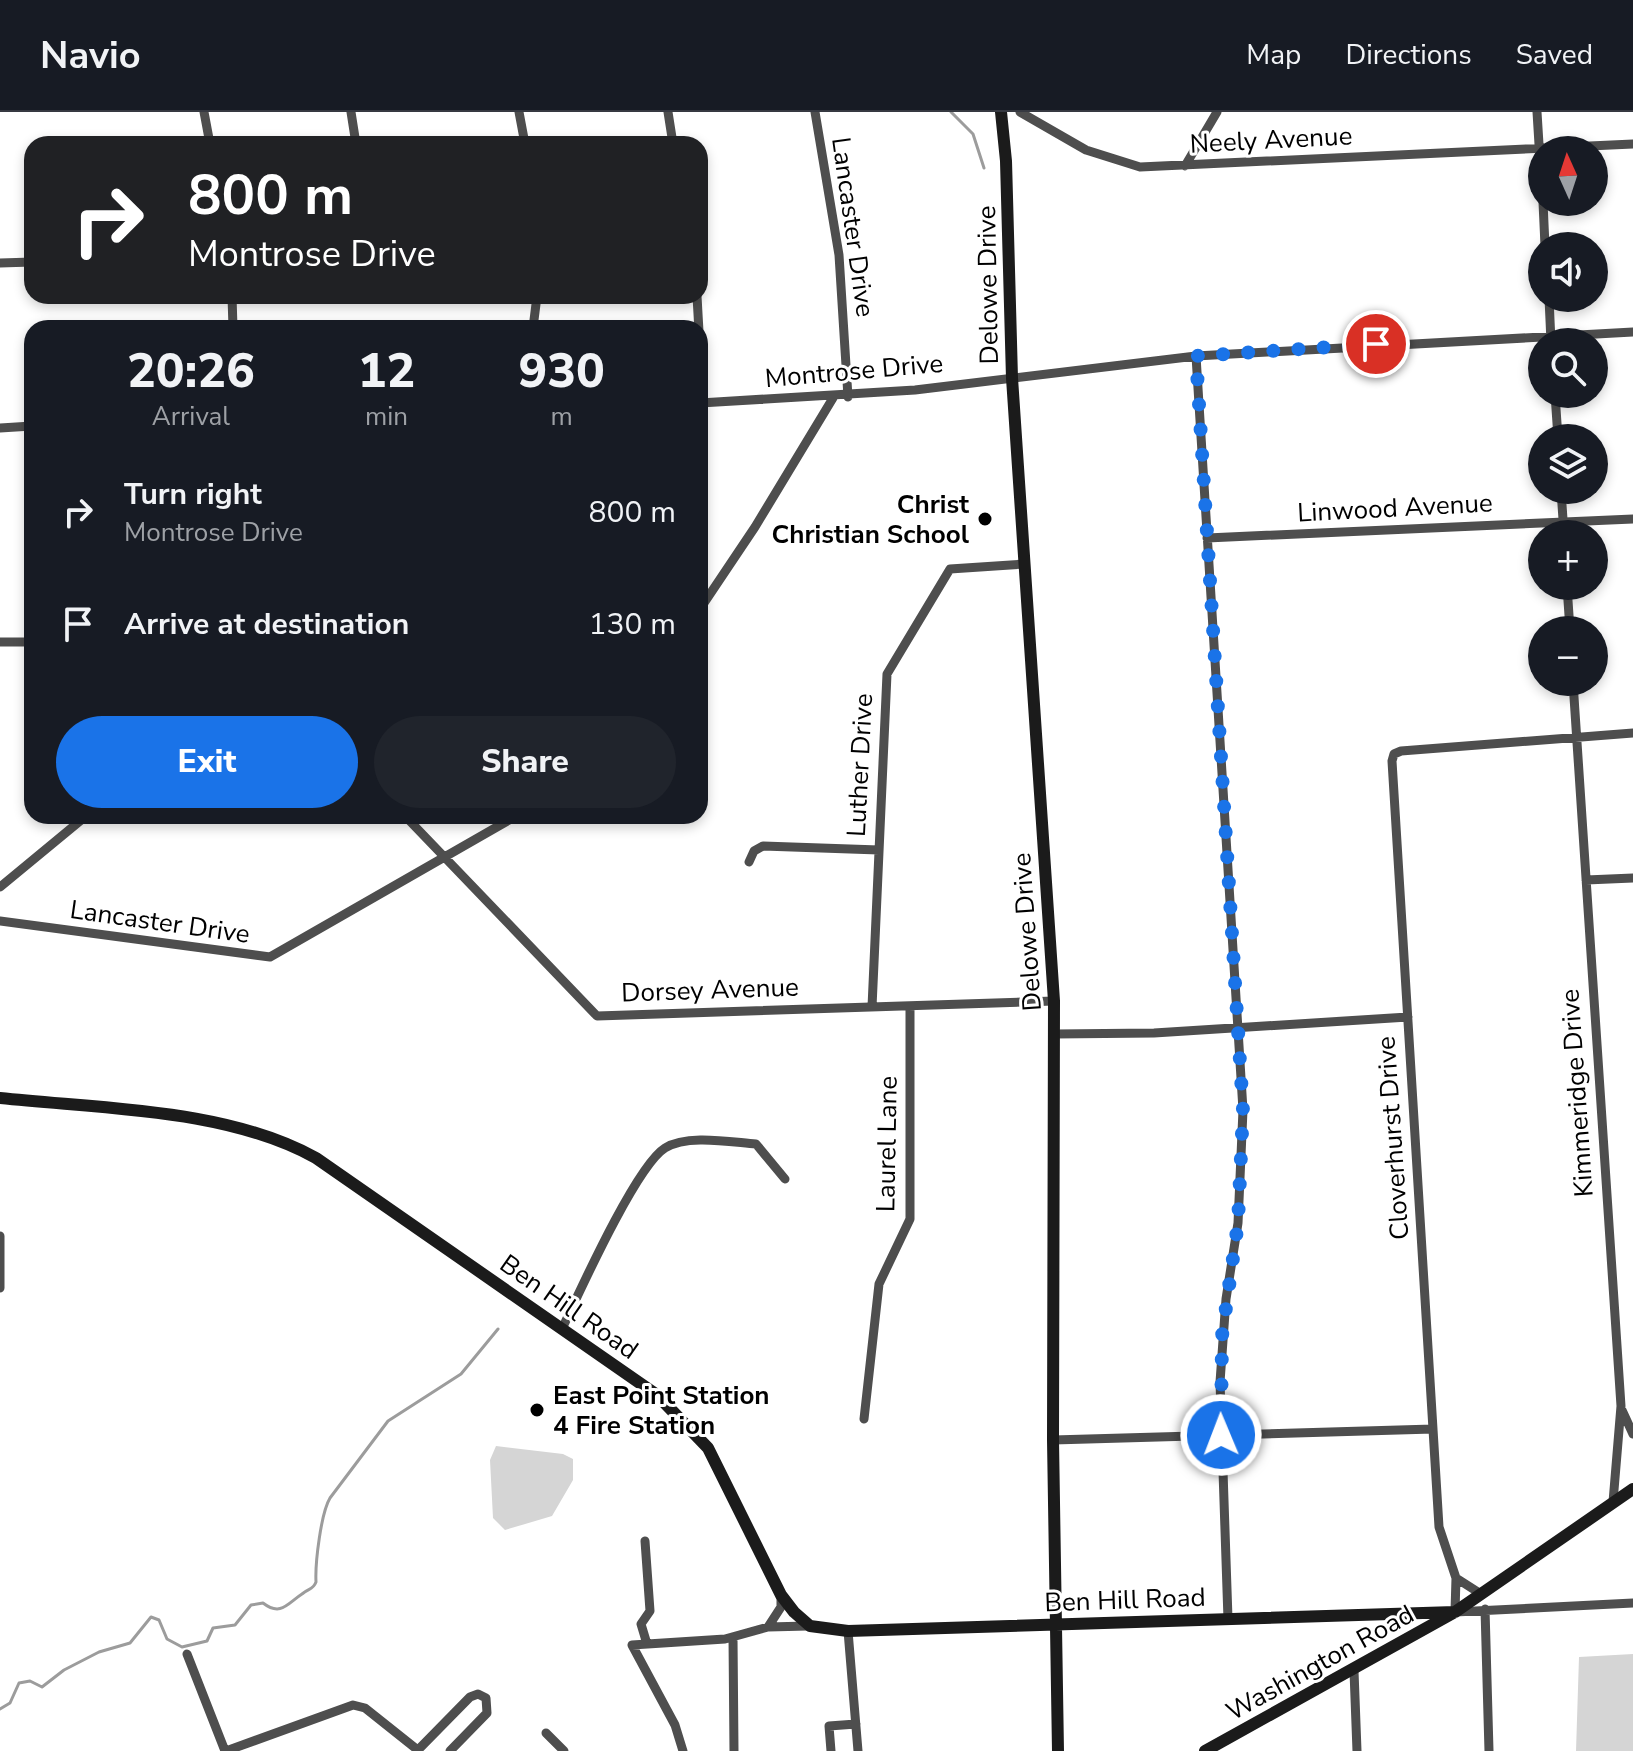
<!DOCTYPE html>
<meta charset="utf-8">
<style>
body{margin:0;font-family:"Nunito Sans",sans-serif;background:#20242c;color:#f1f3f6;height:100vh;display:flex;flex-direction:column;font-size:30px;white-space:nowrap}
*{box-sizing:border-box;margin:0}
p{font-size:26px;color:#9ea1a6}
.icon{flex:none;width:44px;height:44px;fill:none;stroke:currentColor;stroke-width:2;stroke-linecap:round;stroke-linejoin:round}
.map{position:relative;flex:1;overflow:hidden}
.sheet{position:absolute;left:24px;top:208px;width:684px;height:504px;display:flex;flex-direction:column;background:#171b24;border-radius:24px;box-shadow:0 4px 12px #0003}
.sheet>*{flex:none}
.banner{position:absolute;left:24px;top:24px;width:684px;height:168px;border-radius:24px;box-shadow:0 4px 12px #0003;background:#202124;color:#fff;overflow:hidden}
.needle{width:52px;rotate:357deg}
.controls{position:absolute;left:1528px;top:24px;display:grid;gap:16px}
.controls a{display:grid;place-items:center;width:80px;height:80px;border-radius:50%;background:#171b24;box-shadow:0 4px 12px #0003;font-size:40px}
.pin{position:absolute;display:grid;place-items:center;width:68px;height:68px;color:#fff;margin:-34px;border:4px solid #fff;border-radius:50%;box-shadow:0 2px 8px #0007}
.me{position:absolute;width:88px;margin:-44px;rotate:359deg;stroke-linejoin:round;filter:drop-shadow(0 0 6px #0008)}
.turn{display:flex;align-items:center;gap:28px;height:168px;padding:0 32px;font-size:36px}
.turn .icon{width:104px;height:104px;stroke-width:2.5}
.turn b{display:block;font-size:56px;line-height:68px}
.eta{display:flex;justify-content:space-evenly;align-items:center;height:136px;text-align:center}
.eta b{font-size:48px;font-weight:800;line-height:56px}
.cta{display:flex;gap:16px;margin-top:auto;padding:16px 32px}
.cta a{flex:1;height:92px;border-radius:48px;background:#1a73e8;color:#fff;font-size:32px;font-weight:800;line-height:92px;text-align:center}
.cta a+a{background:#20242c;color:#f1f3f6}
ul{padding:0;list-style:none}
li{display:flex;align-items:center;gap:24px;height:112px;padding:0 32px}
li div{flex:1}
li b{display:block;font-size:30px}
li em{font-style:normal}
header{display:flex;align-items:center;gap:48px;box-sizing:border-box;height:112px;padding:0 40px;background:#171b24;border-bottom:2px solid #363941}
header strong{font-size:38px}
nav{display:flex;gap:44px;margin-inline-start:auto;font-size:28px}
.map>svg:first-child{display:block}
.green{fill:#d5d5d5}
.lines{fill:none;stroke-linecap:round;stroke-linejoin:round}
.stream{stroke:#9c9c9c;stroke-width:3}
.street{stroke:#4e4e4e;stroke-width:9}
.secondary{stroke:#1b1b1b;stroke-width:12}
.route{stroke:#1a73e8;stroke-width:14;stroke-dasharray:0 25.2}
.poi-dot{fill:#000;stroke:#fff;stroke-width:3}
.labels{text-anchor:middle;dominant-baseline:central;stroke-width:6;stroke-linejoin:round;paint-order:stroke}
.street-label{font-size:26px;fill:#000;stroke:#fff}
.poi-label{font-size:26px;font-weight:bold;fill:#000;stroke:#fff;text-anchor:end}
</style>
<header>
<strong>Navio</strong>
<nav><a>Map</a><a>Directions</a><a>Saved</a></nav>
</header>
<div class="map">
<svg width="1633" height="1639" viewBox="0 0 1633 1639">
<rect width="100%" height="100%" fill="#fff"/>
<path class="green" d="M 496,1334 L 563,1342 L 573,1347 L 573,1368 L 552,1404 L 505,1418 L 493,1406 L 490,1348 Z
M 1633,1542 L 1633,1639 L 1576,1639 L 1579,1545 Z"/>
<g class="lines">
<path class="stream" d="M 951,0 L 973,22 L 984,56
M 0,1597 L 10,1591 L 19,1571 L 30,1569 L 42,1575 L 64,1558 L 99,1540 L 130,1531 L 151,1505 L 159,1508 L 167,1527 L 182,1535 L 207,1529 L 213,1516 L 235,1513 L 251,1493 L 263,1491 C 281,1505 288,1491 302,1482 C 309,1476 313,1478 316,1470 C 315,1451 321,1401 330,1386 L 388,1309 L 461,1262 L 498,1217"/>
<path class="street" d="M 204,0 L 210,32
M 351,0 L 356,32
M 519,0 L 525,32
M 668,0 L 673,32
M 815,0 L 839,143 L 848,285
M 1020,0 L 1086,38 L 1140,55 L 1633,32
M 1537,0 L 1542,81
M 1185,54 L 1217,0
M 1543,90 L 1545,134
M 0,151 L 32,150
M 232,184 L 233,216
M 697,184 L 703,291
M 1549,186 L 1551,230
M 533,216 L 537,184
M 1196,244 L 1243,998 L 1238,1111 L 1226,1187 L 1220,1270 L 1228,1507
M 1555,282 L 1558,326
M 700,291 L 915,278 L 1196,244 L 1633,220
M 0,316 L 32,314
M 1561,378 L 1564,422
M 1207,426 L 1633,407
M 1567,474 L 1570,518
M 700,497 L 755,415 L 833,286
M 0,530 L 32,530
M 1573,570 L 1621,1294 L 1613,1390
M 1633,621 L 1401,639 L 1394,642 L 1392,649 L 1439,1415 L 1456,1466 L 1455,1500 L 1633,1491
M 405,704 L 597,904 L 1054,889
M 749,750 L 754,739 L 763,734 L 879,738
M 1586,768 L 1633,766
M 0,775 L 86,704
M 0,809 L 270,845 L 516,704
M 872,895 L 887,562 L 950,457 L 1024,452
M 1055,922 L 1154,921 L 1408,905
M 0,1124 L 0,1176
M 562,1217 C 579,1181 636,1054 665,1036 C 687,1022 730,1030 756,1032 L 785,1067
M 1622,1298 L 1633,1322
M 864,1307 L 879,1172 L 910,1107 L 910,894
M 1053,1328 L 1433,1317
M 645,1429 L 650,1499 L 641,1512 L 647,1532
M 1456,1466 L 1481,1482
M 781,1483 L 781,1495 L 768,1515 L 808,1514
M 1485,1497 L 1489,1639
M 848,1519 L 858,1639
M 733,1525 L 734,1639
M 187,1542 L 225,1639
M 1354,1559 L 1357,1639
M 546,1621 L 564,1639
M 418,1638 L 470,1585 L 478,1582 L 486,1586 L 487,1601 L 450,1639
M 226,1639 L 353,1593 L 365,1596 L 419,1639
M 683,1639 L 675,1613 L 632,1533 L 725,1527 L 768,1515
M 831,1639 L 829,1614 L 856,1612"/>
<path class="secondary" d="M 1001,0 L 1006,49 L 1012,266 L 1054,889 L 1053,1328 L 1058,1639
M 0,986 C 102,997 226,996 316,1046 L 657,1283 L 708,1336 L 781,1483 L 794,1500 L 810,1514 L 848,1519 L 1455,1500
M 1205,1639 L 1455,1500 L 1633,1377"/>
</g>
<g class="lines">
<path class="route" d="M 1221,1323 L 1222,1224 L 1238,1111 L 1243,998 L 1196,244 L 1376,232"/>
</g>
<g class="poi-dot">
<circle cx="985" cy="407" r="8"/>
<circle cx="537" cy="1298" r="8"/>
</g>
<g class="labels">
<g class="street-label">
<text transform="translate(1271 28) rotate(-3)">Neely Avenue</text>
<text transform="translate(853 115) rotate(82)">Lancaster Drive</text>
<text transform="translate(988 173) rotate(-91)">Delowe Drive</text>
<text transform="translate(854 259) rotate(-5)">Montrose Drive</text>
<text transform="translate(1395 396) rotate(-3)">Linwood Avenue</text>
<text transform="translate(860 653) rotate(-87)">Luther Drive</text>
<text transform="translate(160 810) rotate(8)">Lancaster Drive</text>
<text transform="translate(1027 820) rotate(-94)">Delowe Drive</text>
<text transform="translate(710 878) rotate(-2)">Dorsey Avenue</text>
<text transform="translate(1577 981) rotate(-94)">Kimmeridge Drive</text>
<text transform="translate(1393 1026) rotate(-94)">Cloverhurst Drive</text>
<text transform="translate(887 1032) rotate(-89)">Laurel Lane</text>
<text transform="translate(569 1195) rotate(35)">Ben Hill Road</text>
<text transform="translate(1125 1488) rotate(-2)">Ben Hill Road</text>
<text transform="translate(1320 1551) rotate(-29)">Washington Road</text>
</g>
<g class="poi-label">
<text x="969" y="392">Christ<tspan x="969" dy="30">Christian School</tspan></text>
<text x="553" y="1283" text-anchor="start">East Point Station<tspan x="553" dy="30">4 Fire Station</tspan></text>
</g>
</g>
</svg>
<div class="controls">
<a><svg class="needle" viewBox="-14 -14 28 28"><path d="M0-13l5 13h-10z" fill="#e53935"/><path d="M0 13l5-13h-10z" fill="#9ea1a6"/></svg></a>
<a><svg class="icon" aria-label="sound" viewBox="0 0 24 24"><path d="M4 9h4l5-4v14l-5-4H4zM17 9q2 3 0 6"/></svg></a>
<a><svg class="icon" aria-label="search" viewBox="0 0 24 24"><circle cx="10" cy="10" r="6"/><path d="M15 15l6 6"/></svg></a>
<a><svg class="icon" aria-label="layers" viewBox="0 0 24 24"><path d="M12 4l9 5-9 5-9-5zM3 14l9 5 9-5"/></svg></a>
<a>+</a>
<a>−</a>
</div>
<div class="pin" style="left:1376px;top:232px;background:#d93025"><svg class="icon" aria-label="arrive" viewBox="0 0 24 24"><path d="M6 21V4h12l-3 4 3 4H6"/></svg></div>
<svg class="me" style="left:1221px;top:1323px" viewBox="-20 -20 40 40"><circle r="17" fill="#1a73e8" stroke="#fff" stroke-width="3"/><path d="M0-11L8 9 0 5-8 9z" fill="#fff"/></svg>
<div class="banner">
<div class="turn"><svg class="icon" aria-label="right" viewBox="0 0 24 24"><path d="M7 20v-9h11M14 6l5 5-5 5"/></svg><div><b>800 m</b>Montrose Drive</div></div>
</div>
<section class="sheet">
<div class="eta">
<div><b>20:26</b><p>Arrival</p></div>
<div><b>12</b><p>min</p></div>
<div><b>930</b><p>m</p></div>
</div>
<ul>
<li><svg class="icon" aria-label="right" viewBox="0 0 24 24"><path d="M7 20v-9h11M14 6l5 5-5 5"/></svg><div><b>Turn right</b><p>Montrose Drive</p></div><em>800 m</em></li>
<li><svg class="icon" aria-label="arrive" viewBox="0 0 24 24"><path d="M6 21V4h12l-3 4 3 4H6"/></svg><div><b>Arrive at destination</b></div><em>130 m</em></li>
</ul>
<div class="cta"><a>Exit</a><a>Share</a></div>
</section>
</div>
